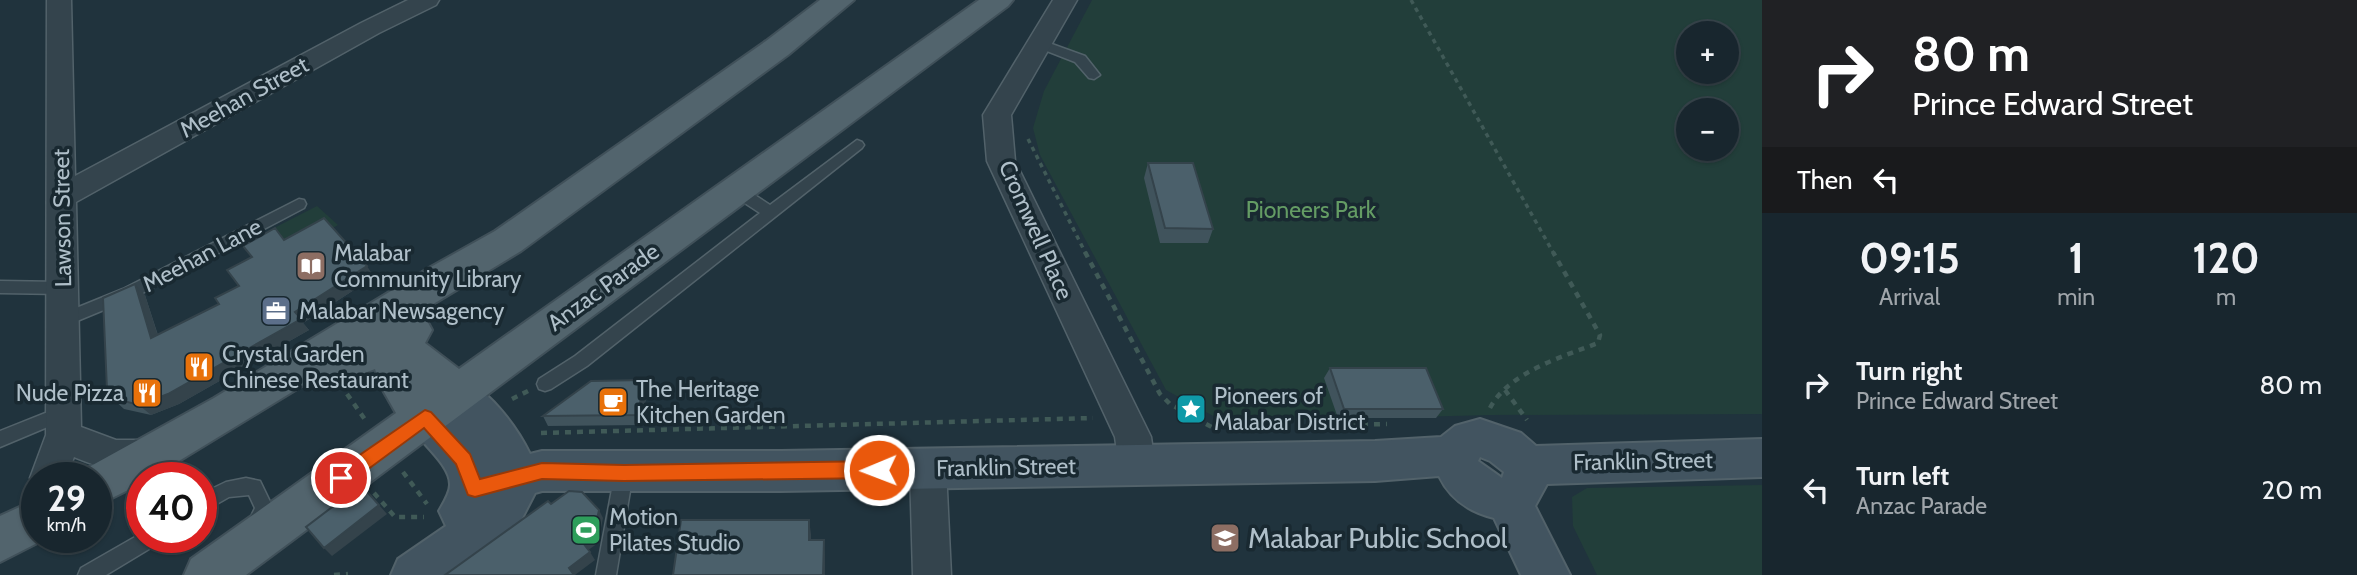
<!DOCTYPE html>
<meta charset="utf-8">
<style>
body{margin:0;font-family:Cabin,sans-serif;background:#212e36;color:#f1f3f6;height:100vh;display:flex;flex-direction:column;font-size:26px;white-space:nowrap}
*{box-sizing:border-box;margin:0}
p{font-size:23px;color:#9fa5aa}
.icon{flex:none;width:38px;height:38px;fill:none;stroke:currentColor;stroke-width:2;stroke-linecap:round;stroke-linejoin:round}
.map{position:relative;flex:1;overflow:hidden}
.sheet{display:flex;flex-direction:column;background:#18262e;width:595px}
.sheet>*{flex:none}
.guide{background:#202124;color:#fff;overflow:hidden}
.buttons{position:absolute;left:1676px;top:21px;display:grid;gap:14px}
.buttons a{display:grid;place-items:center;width:63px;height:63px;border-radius:50%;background:#18262e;box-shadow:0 2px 5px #0004,0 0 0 2px #36434a;font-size:35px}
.speed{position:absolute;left:21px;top:462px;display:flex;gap:14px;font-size:35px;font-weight:700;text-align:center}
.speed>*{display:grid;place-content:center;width:91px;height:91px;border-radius:50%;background:#18262e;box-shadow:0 2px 5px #0004,0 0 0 2px #36434a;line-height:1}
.speed small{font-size:18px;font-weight:400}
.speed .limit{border:10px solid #d22;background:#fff;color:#111}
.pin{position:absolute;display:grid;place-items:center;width:60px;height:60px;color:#fff;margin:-30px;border:4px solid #fff;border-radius:50%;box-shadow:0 2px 7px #0007}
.me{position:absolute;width:77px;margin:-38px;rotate:269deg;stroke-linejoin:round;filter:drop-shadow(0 0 5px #0008)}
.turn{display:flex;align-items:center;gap:24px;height:147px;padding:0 35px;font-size:32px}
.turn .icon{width:91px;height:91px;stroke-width:2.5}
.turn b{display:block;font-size:49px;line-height:60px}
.then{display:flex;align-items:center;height:66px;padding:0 35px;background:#0003;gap:14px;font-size:26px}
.eta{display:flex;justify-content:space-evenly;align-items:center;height:119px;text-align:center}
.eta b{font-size:42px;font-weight:800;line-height:49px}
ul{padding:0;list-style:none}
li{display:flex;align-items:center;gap:21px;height:105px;padding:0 35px}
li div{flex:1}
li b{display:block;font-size:26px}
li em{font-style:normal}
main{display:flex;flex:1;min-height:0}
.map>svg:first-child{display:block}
.green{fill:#223e3a;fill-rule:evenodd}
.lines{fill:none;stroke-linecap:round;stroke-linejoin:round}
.lane-casing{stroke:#52626a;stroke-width:3}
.street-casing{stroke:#52626a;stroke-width:3}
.secondary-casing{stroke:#52626a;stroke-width:4}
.primary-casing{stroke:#405059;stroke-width:4}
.path-far1{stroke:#405a57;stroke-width:3.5;stroke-dasharray:4.5 4.5;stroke-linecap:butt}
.path{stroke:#405a57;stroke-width:4.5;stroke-dasharray:6 6;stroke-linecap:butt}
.lane{fill:#34444d;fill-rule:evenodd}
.street{fill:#34444d;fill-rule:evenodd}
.secondary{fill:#425460;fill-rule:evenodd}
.primary{fill:#52646d;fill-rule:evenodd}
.wall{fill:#40535c}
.shaded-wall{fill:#34434b}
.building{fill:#4b606b;stroke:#34434b;stroke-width:2}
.route{fill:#ea580c;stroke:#983908;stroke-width:2}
.labels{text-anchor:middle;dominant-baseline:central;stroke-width:7;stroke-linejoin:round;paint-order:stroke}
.street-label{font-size:23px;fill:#afbfc9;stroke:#192931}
.park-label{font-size:23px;fill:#649c64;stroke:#192931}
.poi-label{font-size:23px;fill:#afbfc9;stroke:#192931;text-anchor:start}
.near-poi-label{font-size:28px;fill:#afbfc9;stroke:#192931;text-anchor:start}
</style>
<main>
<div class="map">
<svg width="1762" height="575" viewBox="0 0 1762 575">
<rect width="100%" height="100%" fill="#20333d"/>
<path class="green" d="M 1092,0 L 1762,0 L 1762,414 L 1490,415 L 1224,422 L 1166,390 L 1040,155 L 1033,128 L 1044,91 ZM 1689,33 L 1727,33 L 1727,72 L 1689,72 ZM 1689,110 L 1727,110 L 1727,149 L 1689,149 Z
M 317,206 L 338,225 L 292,251 L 274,228 Z
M 1762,485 L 1762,575 L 1597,575 L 1573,526 L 1572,497 L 1587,488 Z"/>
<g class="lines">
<g class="lane-casing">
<path id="lane" d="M 1038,39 L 1085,56 L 1100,75 L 1094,79 L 1089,78 L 1075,62 L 1034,46 L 1034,40 Z
M 857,140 L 862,142 L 864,145 L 862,148 L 587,366 L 551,389 L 545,391 L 539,389 L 537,384 L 539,379 L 575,356 L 760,213 L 731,194 L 729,190 L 731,186 L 741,186 L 770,205 Z
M 299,199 L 304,200 L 306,204 L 304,208 L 135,297 L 65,326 L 59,325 L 57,320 L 59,315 L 123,289 Z
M 0,281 L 62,282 L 68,284 L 70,288 L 68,292 L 62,294 L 0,293 Z
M 63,406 L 69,408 L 72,413 L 69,418 L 0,447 L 0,431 Z
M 624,465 L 630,467 L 633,473 L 616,575 L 596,575 L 615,473 L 618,467 Z
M 246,478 L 260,481 L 273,508 L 262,533 L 255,536 L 248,533 L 246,527 L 255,508 L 249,495 L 229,497 L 201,513 L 201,494 L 226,482 Z
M 142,533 L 142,537 L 161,537 L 159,543 L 106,575 L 78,575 L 81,568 Z"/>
</g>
<g class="street-casing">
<path id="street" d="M 47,0 L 71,0 L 75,176 L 361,23 L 408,0 L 439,0 L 436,5 L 379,33 L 76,202 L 81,427 L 116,440 L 148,440 L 161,445 L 166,456 L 161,467 C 130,478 103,469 74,457 L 66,478 L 37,478 L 37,490 L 30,478 L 46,435 Z
M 1053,0 L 1077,0 L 1011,115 L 1015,161 L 1151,437 L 1155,465 L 1150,476 L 1137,481 L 1124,476 L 1119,465 L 1115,437 L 987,161 L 983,115 Z
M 928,453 L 941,458 L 946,469 L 951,575 L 913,575 L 910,469 L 915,458 Z"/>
</g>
<g class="secondary-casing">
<path id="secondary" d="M 456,376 C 487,387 516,425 530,454 L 542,451 L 781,451 L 1375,441 L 1441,437 L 1455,426 L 1480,419 L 1521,433 L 1536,446 L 1762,439 L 1762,477 L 1547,484 L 1535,506 L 1570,575 L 1521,575 L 1494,518 C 1469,512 1450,499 1439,476 L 1375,481 L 781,491 L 542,491 L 535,493 L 517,528 L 454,575 L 391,575 L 398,559 L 446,526 L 439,511 C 443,504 450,493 450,485 C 451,463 414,438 404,417 L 410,404 L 425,399 L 440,404 L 435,394 L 441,381 ZM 1480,457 L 1490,461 L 1504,472 L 1502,478 L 1478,461 Z"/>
</g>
<g class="primary-casing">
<path id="primary" d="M 820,0 L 854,0 L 788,55 L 521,251 L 415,315 L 426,319 L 432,330 L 425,343 L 459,369 L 979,0 L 1013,0 L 1008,6 L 246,575 L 184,575 L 191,559 L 396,413 L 380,385 L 375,369 L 331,386 L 315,378 L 151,478 L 142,478 L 142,483 L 96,506 L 96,478 L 77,478 L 80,472 L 214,398 L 429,268 L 495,231 L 766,41 Z
M 37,499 L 37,537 L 49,537 L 0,562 L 0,516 Z"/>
</g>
<path class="path-far1" d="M 1411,0 L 1554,254
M 1028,139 L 1086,254"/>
<path class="path" d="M 1085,252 L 1160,394 L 1170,404 L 1217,430
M 1505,390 L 1527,420
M 347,394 L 366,421
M 512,399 L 528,391
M 1490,408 C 1509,372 1562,357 1598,343 L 1600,335 L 1553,252
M 1350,425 L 1387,424
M 541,433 L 1093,418
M 403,472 L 427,504
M 374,493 L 395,517 L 424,517
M 334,575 L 348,574"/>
<use href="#lane" class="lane"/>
<use href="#street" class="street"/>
<use href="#secondary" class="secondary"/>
<use href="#primary" class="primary"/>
</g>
<path class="wall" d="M 1148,163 L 1213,229 L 1208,243 L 1160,243 L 1144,178 Z
M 284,240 L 374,277 L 303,323 L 309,330 L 179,404 L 151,415 L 124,409 L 112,398 L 145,295 L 158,335 L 219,304 Z
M 1330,368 L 1443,409 L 1436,418 L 1338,418 L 1324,378 Z
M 644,380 L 647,390 L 642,425 L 548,426 L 543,416 Z"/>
<path class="shaded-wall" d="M 367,266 L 374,277 L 303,323 L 309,330 L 179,404 L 151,415 L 139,405 L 295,312 Z
M 135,284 L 145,295 L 162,349 L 151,338 Z
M 644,380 L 647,390 L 642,425 L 638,415 Z
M 379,505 L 387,514 L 332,556 L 324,548 Z
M 599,510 L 603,518 L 598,543 L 587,551 L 583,543 Z
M 809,520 L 811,534 L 811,554 L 809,540 Z
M 824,540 L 825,554 L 825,575 L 823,575 Z
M 590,552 L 595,560 L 575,575 L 573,575 L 569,568 Z"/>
<path class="building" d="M 1148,163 L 1193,163 L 1213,229 L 1165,228 Z
M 324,218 L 367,266 L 295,312 L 301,319 L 168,394 L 139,405 L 112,398 L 107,390 L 103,298 L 135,284 L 151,338 L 219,304 L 215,298 L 239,286 L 227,270 L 252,257 L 243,246 L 275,228 L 284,240 Z
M 1330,368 L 1426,368 L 1443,409 L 1344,409 Z
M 644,380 L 638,415 L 543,416 L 591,381 Z
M 361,485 L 379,505 L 324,548 L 306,527 Z
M 569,491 L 582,492 L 599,510 L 594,534 L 583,543 L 590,552 L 569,568 L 574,575 L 445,575 L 548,501 L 551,504 Z
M 681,520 L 809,520 L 809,540 L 824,540 L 823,575 L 673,575 Z"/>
<path class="route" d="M 425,410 L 431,412 L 470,454 L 480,479 L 542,463 L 624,465 L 879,461 L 885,464 L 888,470 L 885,475 L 879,478 L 624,481 L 542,479 L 475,497 L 468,495 L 456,464 L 424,428 L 348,484 L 341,487 L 335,484 L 332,478 L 335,472 Z"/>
<defs>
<g id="library-square" transform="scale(1.575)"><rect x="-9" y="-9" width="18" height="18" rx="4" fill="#8d6e63" stroke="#192931"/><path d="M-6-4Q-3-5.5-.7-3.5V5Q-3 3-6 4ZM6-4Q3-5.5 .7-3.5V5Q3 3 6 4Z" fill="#fff"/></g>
<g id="office-square" transform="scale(1.575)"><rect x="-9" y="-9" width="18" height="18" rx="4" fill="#5c6f8a" stroke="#192931"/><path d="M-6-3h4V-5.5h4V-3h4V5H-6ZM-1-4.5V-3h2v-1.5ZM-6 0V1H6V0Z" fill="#fff"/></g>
<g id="restaurant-square" transform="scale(1.575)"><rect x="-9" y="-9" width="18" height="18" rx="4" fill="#e8710a" stroke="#192931"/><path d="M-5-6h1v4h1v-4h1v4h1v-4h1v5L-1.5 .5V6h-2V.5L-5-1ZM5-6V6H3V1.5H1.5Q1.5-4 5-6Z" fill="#fff"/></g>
<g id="cafe-square" transform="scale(1.575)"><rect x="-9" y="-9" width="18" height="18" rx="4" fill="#e8710a" stroke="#192931"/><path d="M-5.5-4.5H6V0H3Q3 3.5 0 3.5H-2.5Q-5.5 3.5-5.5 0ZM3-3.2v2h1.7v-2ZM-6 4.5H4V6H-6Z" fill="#fff"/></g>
<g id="sight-square" transform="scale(1.575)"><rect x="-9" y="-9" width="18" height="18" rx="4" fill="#0f9aa8" stroke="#192931"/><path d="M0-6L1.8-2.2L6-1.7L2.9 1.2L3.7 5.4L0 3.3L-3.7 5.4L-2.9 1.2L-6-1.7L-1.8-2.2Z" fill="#fff"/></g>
<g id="stadium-square" transform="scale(1.575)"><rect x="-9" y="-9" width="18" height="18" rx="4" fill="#2e9e5b" stroke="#192931"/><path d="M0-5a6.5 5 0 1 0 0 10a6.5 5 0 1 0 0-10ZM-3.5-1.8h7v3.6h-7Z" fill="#fff"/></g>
<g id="school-square" transform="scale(1.575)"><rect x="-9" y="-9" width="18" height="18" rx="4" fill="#8d6e63" stroke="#192931"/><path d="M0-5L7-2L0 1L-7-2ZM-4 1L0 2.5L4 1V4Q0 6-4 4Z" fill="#fff"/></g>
</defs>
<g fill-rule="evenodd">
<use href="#library-square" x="311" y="266"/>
<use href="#office-square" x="276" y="311"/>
<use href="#restaurant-square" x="199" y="367"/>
<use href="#restaurant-square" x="147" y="393"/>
<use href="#cafe-square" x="613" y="402"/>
<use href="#sight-square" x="1191" y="409"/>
<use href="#stadium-square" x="586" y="530"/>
<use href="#school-square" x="1225" y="538"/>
</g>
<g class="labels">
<g class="street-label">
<text transform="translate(244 97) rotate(-29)">Meehan Street</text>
<text transform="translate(62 218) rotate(-91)">Lawson Street</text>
<text transform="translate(1036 230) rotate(66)">Cromwell Place</text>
<text transform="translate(202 255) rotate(-28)">Meehan Lane</text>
<text transform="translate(603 287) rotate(-36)">Anzac Parade</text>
<text transform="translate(1643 461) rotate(-1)">Franklin Street</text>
<text transform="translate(1006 467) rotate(-1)">Franklin Street</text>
</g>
<g class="park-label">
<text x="1311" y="210">Pioneers Park</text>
</g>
<g class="poi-label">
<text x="334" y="253">Malabar<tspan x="334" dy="26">Community Library</tspan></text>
<text x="299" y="311">Malabar Newsagency</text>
<text x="222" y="354">Crystal Garden<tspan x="222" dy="26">Chinese Restaurant</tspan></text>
<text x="636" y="389">The Heritage<tspan x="636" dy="26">Kitchen Garden</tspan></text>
<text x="124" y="393" text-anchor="end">Nude Pizza</text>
<text x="1214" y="396">Pioneers of<tspan x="1214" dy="26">Malabar District</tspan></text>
<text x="609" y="517">Motion<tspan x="609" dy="26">Pilates Studio</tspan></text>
</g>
<g class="near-poi-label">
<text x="1248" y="538">Malabar Public School</text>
</g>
</g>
</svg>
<div class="buttons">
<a>+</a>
<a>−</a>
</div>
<div class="speed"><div>29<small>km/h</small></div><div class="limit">40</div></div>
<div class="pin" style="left:341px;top:478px;background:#d93025"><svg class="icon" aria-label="arrive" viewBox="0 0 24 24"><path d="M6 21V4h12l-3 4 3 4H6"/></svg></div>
<svg class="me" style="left:879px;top:470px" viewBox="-20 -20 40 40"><circle r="17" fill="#ea580c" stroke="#fff" stroke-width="3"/><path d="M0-11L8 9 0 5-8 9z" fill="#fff"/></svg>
</div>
<section class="sheet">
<div class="guide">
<div class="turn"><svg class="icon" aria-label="right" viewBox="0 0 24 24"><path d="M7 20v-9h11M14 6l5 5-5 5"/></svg><div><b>80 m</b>Prince Edward Street</div></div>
<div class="then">Then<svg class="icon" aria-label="left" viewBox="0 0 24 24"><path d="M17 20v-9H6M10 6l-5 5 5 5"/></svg></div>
</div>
<div class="eta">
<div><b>09:15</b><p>Arrival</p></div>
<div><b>1</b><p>min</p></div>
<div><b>120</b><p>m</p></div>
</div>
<ul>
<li><svg class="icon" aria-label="right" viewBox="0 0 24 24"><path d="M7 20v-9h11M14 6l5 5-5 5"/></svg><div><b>Turn right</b><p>Prince Edward Street</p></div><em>80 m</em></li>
<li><svg class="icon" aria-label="left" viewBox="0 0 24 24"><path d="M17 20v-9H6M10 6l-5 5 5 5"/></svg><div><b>Turn left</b><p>Anzac Parade</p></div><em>20 m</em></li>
</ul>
</section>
</main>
